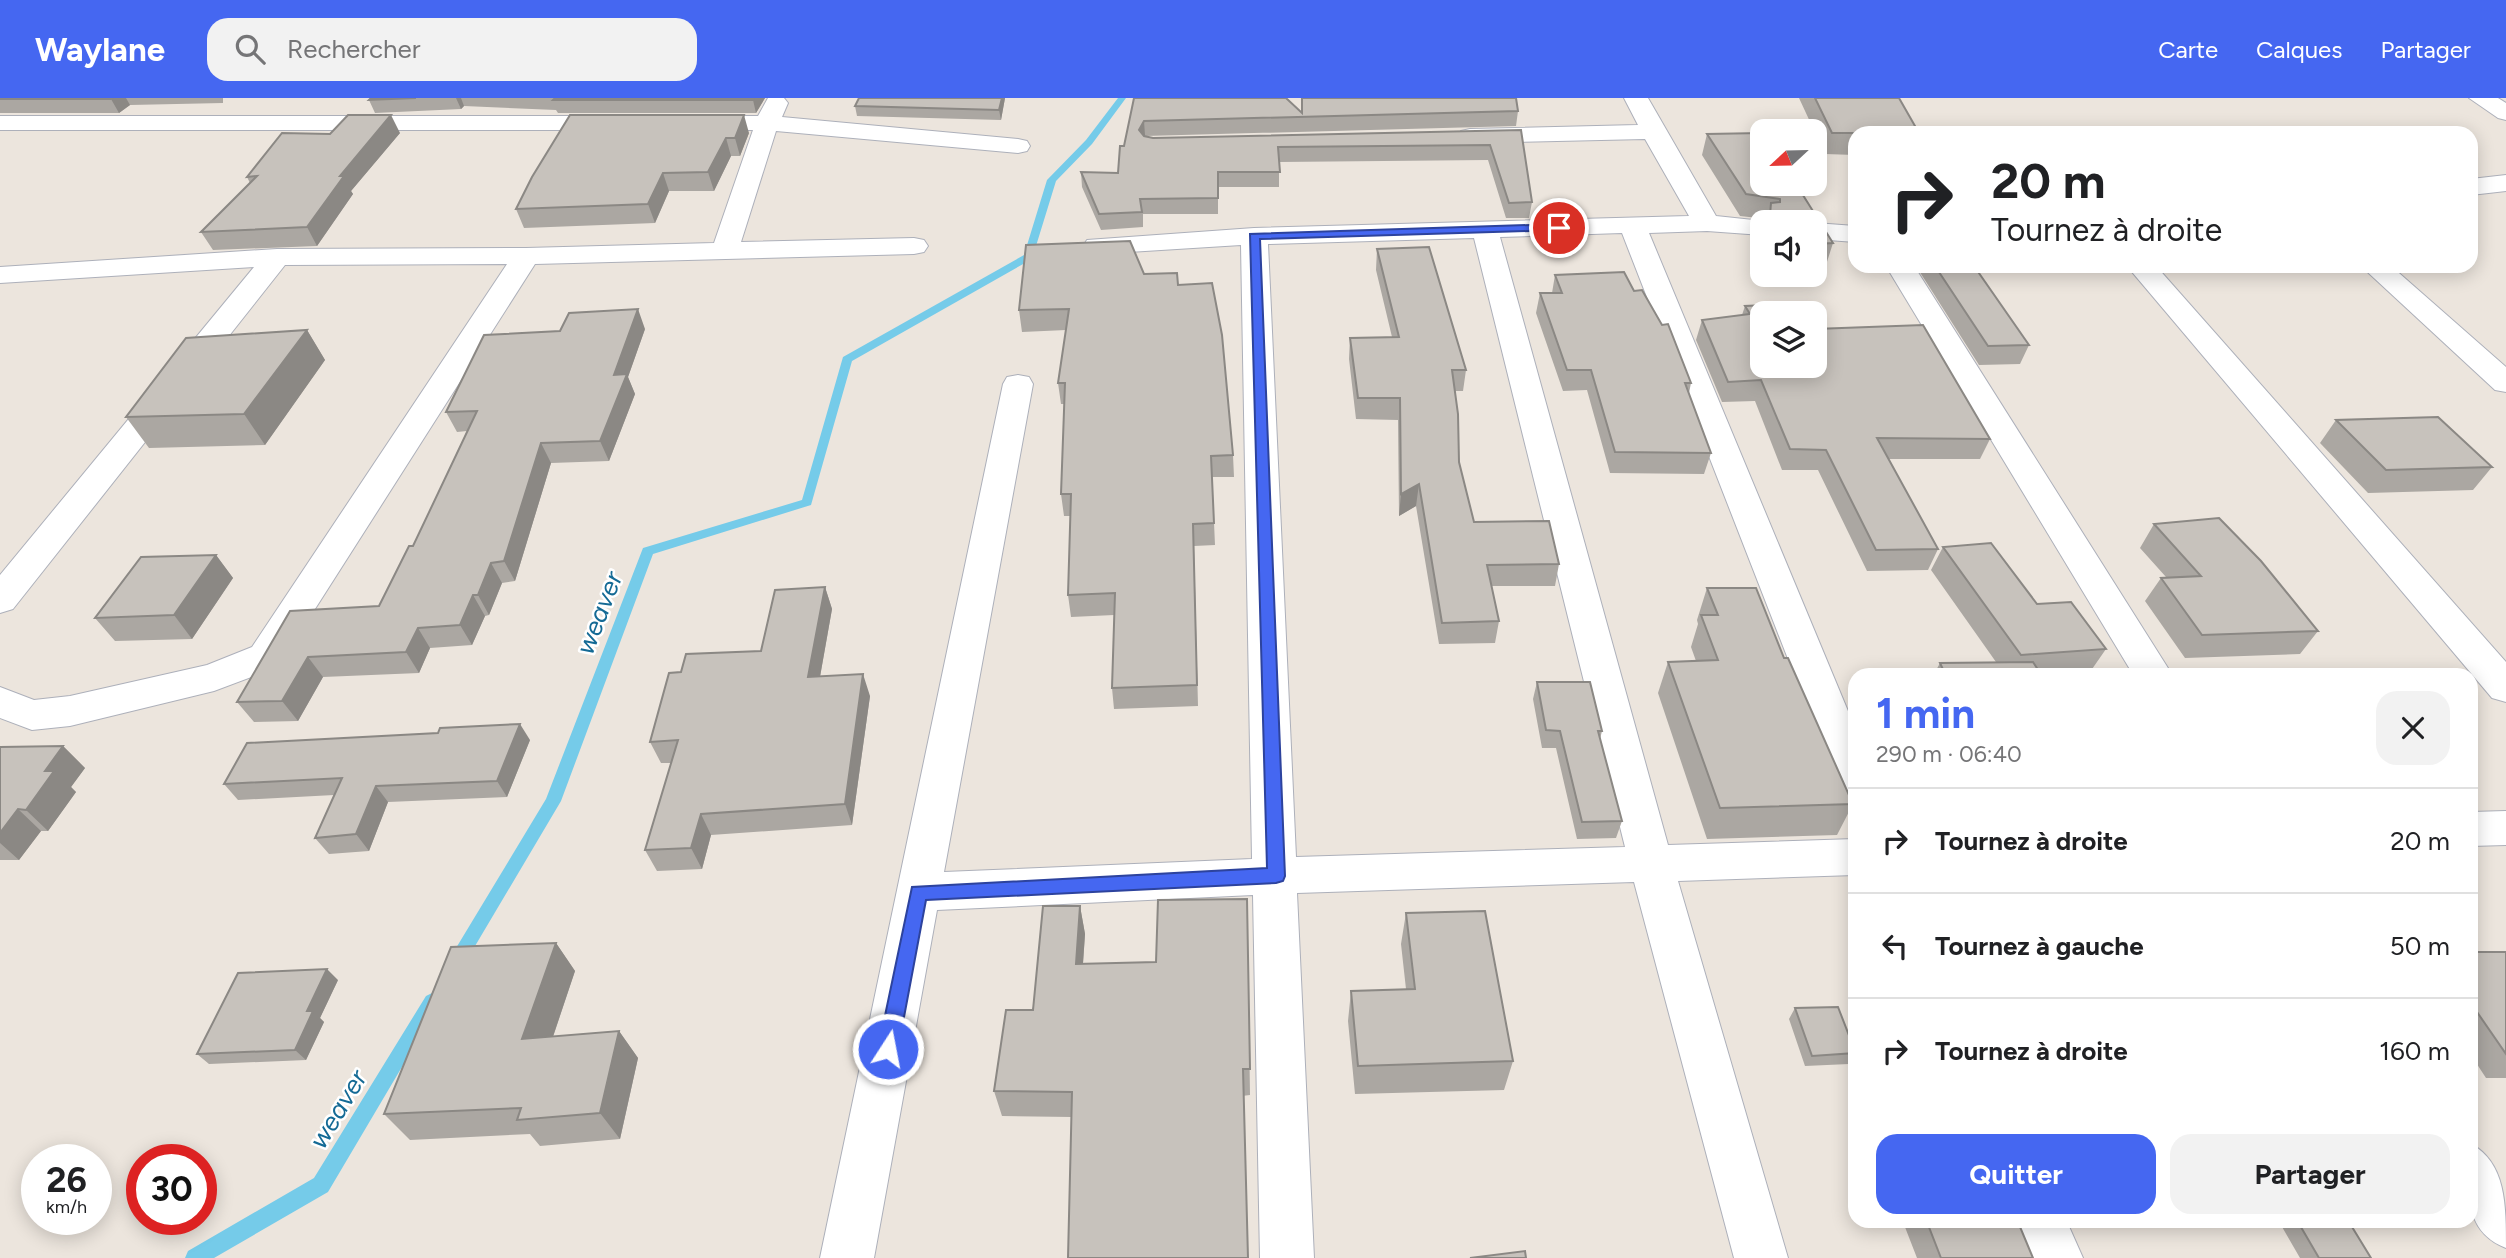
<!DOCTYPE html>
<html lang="fr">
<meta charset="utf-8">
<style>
body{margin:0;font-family:Figtree,sans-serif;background:#f2f2f2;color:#202124;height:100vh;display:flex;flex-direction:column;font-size:26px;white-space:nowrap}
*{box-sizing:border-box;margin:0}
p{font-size:23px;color:#757577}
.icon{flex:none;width:38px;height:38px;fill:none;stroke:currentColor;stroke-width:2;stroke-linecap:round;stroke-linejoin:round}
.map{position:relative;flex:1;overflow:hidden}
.side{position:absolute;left:1848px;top:570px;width:630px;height:560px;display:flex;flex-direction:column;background:#fff;border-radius:21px;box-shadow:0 4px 18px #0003}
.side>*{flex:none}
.banner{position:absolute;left:1848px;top:28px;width:630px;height:147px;border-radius:21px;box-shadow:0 4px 18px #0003;background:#fff;color:#202124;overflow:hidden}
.needle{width:46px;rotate:248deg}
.fabs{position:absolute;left:1750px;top:21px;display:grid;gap:14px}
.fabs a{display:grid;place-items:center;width:77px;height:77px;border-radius:14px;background:#fff;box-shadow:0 4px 18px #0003;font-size:35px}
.speed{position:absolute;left:21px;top:1046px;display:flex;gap:14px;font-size:35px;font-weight:700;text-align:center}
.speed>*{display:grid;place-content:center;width:91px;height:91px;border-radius:50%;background:#fff;box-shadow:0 4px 18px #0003;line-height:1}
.speed small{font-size:18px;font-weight:400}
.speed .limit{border:10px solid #d22;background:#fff;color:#111}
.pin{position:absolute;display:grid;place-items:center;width:60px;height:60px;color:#fff;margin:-30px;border:4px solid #fff;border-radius:50%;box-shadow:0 2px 7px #0007}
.me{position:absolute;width:77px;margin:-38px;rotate:11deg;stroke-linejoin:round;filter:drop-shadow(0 0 5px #0008)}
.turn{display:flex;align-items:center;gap:24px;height:147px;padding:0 28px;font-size:32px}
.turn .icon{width:91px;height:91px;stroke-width:2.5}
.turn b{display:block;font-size:49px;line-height:60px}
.round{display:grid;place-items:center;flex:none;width:74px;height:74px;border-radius:21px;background:#f2f2f2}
.overview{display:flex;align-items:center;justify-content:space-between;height:119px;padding:0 28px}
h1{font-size:42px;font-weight:700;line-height:52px;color:#4567f1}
.primary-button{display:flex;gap:14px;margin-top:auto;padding:14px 28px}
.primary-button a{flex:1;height:80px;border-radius:21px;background:#4567f1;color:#fff;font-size:28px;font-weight:700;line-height:80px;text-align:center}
.primary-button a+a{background:#f2f2f2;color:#202124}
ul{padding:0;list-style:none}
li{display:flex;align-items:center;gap:21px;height:105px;padding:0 28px;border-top:2px solid #e0e0e0}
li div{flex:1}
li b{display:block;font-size:26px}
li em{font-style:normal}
header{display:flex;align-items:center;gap:42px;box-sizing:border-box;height:98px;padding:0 35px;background:#4567f1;color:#fff}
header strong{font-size:33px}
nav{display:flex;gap:38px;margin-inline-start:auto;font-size:24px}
.search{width:490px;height:63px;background:#f2f2f2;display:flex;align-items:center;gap:18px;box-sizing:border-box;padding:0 24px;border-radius:21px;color:#757577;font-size:26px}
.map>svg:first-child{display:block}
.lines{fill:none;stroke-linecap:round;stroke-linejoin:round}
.stream{fill:#75cbe9;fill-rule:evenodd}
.minor-casing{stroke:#adb0ba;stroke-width:2}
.minor{fill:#fff;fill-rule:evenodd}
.wall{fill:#aba7a2}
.shaded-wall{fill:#8b8884}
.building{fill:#c7c2bc;stroke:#8b8884;stroke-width:2}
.route{fill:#4567f1;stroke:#2d439d;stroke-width:2}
.labels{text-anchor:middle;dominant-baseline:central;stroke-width:5;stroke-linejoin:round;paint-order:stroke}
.water-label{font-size:26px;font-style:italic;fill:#146a95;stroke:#fff}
</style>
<header>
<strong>Waylane</strong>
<div class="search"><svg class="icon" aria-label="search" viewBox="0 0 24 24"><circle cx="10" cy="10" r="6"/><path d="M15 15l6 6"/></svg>Rechercher</div>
<nav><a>Carte</a><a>Calques</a><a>Partager</a></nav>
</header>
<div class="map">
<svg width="2506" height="1160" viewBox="0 0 2506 1160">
<rect width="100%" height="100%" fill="#ece5dd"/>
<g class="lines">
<path class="stream" d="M 1118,0 L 1126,0 L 1092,46 L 1056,83 L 1032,161 L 852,263 L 811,407 L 653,456 L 561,703 L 462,870 L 456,872 L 450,870 L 448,865 L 450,860 L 546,701 L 643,450 L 802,402 L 843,259 L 1024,157 L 1047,82 L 1086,42 Z
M 432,895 L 438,898 L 441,903 L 438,908 L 328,1094 L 214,1160 L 185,1160 L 188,1153 L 314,1080 L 426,898 Z"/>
<g class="minor-casing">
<path id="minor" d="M 768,0 L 784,0 L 788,5 L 782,19 L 1018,41 L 1027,43 L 1030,48 L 1027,53 L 1018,55 L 776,33 L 741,144 L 914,140 L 924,142 L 928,148 L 924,154 L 914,156 L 535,166 L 278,569 L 214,593 L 70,628 L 32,632 L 0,620 L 0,589 L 34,602 L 70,598 L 207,567 L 252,549 L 507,166 L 285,167 L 13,511 L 0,515 L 0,477 L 254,169 L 0,185 L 0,169 L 277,151 L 526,150 L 714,145 L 753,32 L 695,32 L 687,30 L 683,25 L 687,20 L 695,18 L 758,18 Z
M 1624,0 L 1648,0 L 1716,118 L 1772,124 L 1762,124 L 1762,137 L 1707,133 L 1649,135 L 1855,630 L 1855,695 L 1840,690 L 1834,679 L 1622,135 L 1500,139 L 1668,747 L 1855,741 L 1855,777 L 1678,783 L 1788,1160 L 1734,1160 L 1634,784 L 1297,795 L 1314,1160 L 1260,1160 L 1253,797 L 937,812 L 874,1160 L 820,1160 L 1003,286 L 1007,279 L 1018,277 L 1029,279 L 1033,286 L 944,774 L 1252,761 L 1241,147 L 1097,156 L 1087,154 L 1083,148 L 1087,142 L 1254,130 L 1689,118 L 1645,41 L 1470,45 L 1461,43 L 1458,38 L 1461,33 L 1470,31 L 1638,27 ZM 1474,140 L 1625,749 L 1296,759 L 1268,146 Z
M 2469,0 L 2498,0 L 2506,5 L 2506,22 L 2498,20 Z
M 0,18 L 618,18 L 626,20 L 630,25 L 626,30 L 618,32 L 0,32 Z
M 2506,77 L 2506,93 L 2471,97 L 2471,81 Z
M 1815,125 L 1855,128 L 1855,144 L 1815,141 Z
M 1886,168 L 1914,168 L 2173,578 L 2134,578 Z
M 2127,168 L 2156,168 L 2506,564 L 2506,604 L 2492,600 Z
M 2361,168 L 2391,168 L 2506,269 L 2506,294 L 2495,292 Z
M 2506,713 L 2506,747 L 2471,748 L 2471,714 Z
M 2471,1046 C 2506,1065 2506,1107 2506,1150 C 2459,1131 2471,1089 2471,1046 Z
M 2015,1124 L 2067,1124 L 2083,1160 L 2029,1160 Z"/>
</g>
<use href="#minor" class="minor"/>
</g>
<path class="wall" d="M 0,0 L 223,0 L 223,5 L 130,7 L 119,15 L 0,15 Z
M 371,0 L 765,0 L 756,15 L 558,15 L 556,12 L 464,8 L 461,11 L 375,15 L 369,2 Z
M 859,0 L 1005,0 L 1001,22 L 857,18 L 855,8 Z
M 1134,0 L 1301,14 L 1301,0 L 1516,0 L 1518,13 L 1516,28 L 1145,38 L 1153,40 L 1521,32 L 1532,104 L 1529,120 L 1506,120 L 1488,62 L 1279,64 L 1279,89 L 1218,89 L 1218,116 L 1143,116 L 1143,129 L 1101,132 L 1082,89 L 1081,74 L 1118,75 Z
M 1799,0 L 1899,0 L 1855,35 L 1855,57 L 1825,56 Z
M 400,35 L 351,93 L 353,96 L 317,148 L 213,152 L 201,134 L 250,85 L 247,79 L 330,36 Z
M 749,35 L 740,58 L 731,58 L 714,93 L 669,93 L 655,125 L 524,130 L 516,111 L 532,79 Z
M 1762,35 L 1762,86 L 1796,86 L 1833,145 L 1826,167 L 1815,167 L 1815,124 L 1762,124 L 1762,154 L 1753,139 L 1758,120 L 1740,118 L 1702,57 L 1707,36 Z
M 1377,151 L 1466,272 L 1463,293 L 1455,293 L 1459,364 L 1474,424 L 1559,466 L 1555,488 L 1491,488 L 1499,523 L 1495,545 L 1439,546 L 1416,408 L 1399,418 L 1398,322 L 1356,321 L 1349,261 L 1350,240 L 1392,239 L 1376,172 Z
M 1916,168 L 1974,168 L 2029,247 L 2020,266 L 1979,267 Z
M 1144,176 L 1178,187 L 1233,357 L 1234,379 L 1212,379 L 1215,447 L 1194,448 L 1198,608 L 1114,611 L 1112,590 L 1114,517 L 1071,519 L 1068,497 L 1071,418 L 1064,418 L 1061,396 L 1064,306 L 1061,306 L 1058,285 L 1066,232 L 1022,234 L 1019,212 Z
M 1555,177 L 1634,193 L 1691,285 L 1689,295 L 1711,355 L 1704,376 L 1610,375 L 1587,292 L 1563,293 L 1536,215 L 1540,195 L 1552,195 Z
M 1745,208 L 1762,215 L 1990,341 L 1980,361 L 1888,361 L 1938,451 L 1928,472 L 1867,473 L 1818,372 L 1782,372 L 1755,303 L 1722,304 L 1696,242 L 1702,222 L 1742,217 Z
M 645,231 L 628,279 L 635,296 L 609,363 L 551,365 L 515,483 L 502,485 L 489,517 L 485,518 L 472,547 L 430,550 L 419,575 L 323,579 L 298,623 L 254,624 L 237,604 L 379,508 L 413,448 L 467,333 L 457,334 L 446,314 Z
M 307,232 L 325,262 L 265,347 L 149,350 L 126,319 Z
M 2336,322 L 2492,369 L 2473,392 L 2368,395 L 2320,345 Z
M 2154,426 L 2318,533 L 2300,556 L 2185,560 L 2145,503 L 2161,480 L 2166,479 L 2140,450 Z
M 1943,449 L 2037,506 L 2106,551 L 2090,574 L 2042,578 L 1933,578 L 1940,565 L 1996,564 L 1931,472 Z
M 216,457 L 233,480 L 192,541 L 115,543 L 95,520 Z
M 825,489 L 832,511 L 820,579 L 870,598 L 852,727 L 711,737 L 702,771 L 657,773 L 645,752 L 672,665 L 661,665 L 650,644 L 681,574 L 761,553 Z
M 1707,490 L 1784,560 L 1853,706 L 1837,737 L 1707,741 L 1658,595 L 1668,564 L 1696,563 L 1691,549 L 1698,526 L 1697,522 Z
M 1537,584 L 1602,633 L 1600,641 L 1622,723 L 1616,740 L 1577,741 L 1556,650 L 1542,650 L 1533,601 Z
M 530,642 L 507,699 L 388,704 L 369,753 L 329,756 L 315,740 L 334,697 L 238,702 L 224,686 Z
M 63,648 L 85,670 L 71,689 L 76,694 L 48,733 L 41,733 L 19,762 L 0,762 L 0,649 Z
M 1247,801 L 1250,997 L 1072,1019 L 1002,1018 L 994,993 L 1080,808 L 1085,836 L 1083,866 L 1156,864 Z
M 1406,815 L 1513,963 L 1504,992 L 1355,996 L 1348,923 L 1351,893 L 1406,891 L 1401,846 Z
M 556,845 L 575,873 L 553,939 L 619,933 L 638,960 L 620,1041 L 540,1048 L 530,1036 L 410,1042 L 384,1016 Z
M 2471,854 L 2506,854 L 2506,980 L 2486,980 L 2471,957 Z
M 338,882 L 320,920 L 324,924 L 306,962 L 209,966 L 197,956 Z
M 1795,910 L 1855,953 L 1855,957 L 1849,966 L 1805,968 L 1789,921 Z
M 1903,1124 L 2018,1124 L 2033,1160 L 1917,1160 Z
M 2286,1124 L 2349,1124 L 2371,1160 L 2300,1160 L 2281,1127 Z"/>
<path class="shaded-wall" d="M 112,0 L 126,0 L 130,7 L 119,15 L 111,1 Z
M 456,0 L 461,0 L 464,8 L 461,11 Z
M 754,0 L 765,0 L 756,15 L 753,2 Z
M 1002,0 L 1005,0 L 1001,22 L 999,12 Z
M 391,17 L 400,35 L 351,93 L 353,96 L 317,148 L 307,129 L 340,78 Z
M 744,17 L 749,35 L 740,58 L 735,40 Z
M 1144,23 L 1145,37 L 1140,46 L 1139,32 Z
M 726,40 L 731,58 L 714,93 L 708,74 Z
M 663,75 L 669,93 L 655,125 L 648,106 Z
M 638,211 L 645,231 L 628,279 L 635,296 L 609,363 L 600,343 L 614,277 Z
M 307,232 L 325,262 L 265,347 L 244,316 Z
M 541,345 L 551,365 L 515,483 L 504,463 Z
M 1419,386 L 1416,408 L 1399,418 L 1401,396 Z
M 216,457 L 233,480 L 192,541 L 174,517 Z
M 491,465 L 502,485 L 489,517 L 478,497 Z
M 825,489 L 832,511 L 816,601 L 808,579 Z
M 473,497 L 485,518 L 472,547 L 460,527 Z
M 418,530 L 430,550 L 419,575 L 406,554 Z
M 308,559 L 323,579 L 298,623 L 282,603 Z
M 863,576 L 870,598 L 852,727 L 845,706 Z
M 520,626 L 530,642 L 507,699 L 497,683 Z
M 63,648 L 85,670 L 71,689 L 76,694 L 48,733 L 26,712 L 45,673 Z
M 376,688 L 388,704 L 369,753 L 356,736 Z
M 18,711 L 41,733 L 19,762 L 0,745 L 0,735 Z
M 701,716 L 711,737 L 702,771 L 691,750 Z
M 1080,808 L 1085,836 L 1081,893 L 1076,866 Z
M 556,845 L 575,873 L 543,968 L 522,941 Z
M 327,871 L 338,882 L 320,920 L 324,924 L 306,962 L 295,952 L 307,913 Z
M 619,933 L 638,960 L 620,1041 L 600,1015 Z"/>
<path class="building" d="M 0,0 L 112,0 L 111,1 L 0,1 Z
M 371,0 L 416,0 L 369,2 Z
M 555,0 L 754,0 L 753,2 L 553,2 Z
M 859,0 L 1002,0 L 999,12 L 855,8 Z
M 1134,0 L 1286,0 L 1302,15 L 1302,0 L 1516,0 L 1518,13 L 1144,23 L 1139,32 L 1144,38 L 1153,40 L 1521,32 L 1532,104 L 1509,105 L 1490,47 L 1278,49 L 1280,74 L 1218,74 L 1218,100 L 1140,101 L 1142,114 L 1099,116 L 1081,74 L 1118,75 L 1120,48 L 1124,48 Z
M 1815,0 L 1899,0 L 1919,35 L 1832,35 Z
M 348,17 L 391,17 L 340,78 L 344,78 L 307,129 L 201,134 L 257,78 L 247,79 L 282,35 L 330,36 Z
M 570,17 L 744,17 L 735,40 L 726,40 L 708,74 L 663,75 L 648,106 L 516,111 L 532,79 Z
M 1762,35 L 1762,86 L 1796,86 L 1833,145 L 1815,146 L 1815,124 L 1764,124 L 1759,117 L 1770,117 L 1771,105 L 1780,104 L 1780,101 L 1746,96 L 1707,36 Z
M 1130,143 L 1144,176 L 1177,175 L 1178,187 L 1212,185 L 1222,237 L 1233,357 L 1211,358 L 1214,425 L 1193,426 L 1197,587 L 1112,590 L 1115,495 L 1068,497 L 1071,396 L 1061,396 L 1065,285 L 1058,285 L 1069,211 L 1019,212 L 1026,147 Z
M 1429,149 L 1466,272 L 1452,272 L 1458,316 L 1459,364 L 1474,424 L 1549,423 L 1559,466 L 1487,467 L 1499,523 L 1442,525 L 1419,386 L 1401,396 L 1400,300 L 1358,300 L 1350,240 L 1399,239 L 1377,151 Z
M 1935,168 L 1974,168 L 2029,247 L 1988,248 Z
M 1624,174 L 1634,193 L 1642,192 L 1662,227 L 1668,226 L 1691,285 L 1685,285 L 1711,355 L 1615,354 L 1591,272 L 1567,272 L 1540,195 L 1562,195 L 1555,177 Z
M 1789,206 L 1795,215 L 1762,215 L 1762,268 L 1815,268 L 1815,231 L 1923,227 L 1990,341 L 1877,340 L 1938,451 L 1876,452 L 1826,352 L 1790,351 L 1761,282 L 1728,284 L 1702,222 L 1750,216 L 1745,208 Z
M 638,211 L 614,277 L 627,276 L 600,343 L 541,345 L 504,463 L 491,465 L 478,497 L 473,497 L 460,527 L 418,530 L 406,554 L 308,559 L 282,603 L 237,604 L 290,513 L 379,508 L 409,448 L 413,448 L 477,313 L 446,314 L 484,237 L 560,233 L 569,215 Z
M 307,232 L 244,316 L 126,319 L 186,240 Z
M 2438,319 L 2492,369 L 2386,372 L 2336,322 Z
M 2219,420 L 2261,463 L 2318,533 L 2202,537 L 2161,480 L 2201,478 L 2154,426 Z
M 1991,445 L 2037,506 L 2071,504 L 2106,551 L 2021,557 L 1943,449 Z
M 216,457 L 174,517 L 95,520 L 141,459 Z
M 825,489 L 808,579 L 863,576 L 845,706 L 701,716 L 691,750 L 645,752 L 678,642 L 650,644 L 669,575 L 681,574 L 686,556 L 761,553 L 775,492 Z
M 1707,490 L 1756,490 L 1784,560 L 1788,560 L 1853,706 L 1720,710 L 1668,564 L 1718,562 L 1701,517 L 1718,517 Z
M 2033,564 L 2042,578 L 1946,578 L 1940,565 Z
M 1537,584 L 1590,584 L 1602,633 L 1598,633 L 1622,723 L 1582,724 L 1560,633 L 1546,632 Z
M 520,626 L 497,683 L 376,688 L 356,736 L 315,740 L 342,680 L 224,686 L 247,645 L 438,635 L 440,630 Z
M 63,648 L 45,673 L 54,673 L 26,712 L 18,711 L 0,735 L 0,649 Z
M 1247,801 L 1250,971 L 1243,971 L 1248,1160 L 1068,1160 L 1072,994 L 994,993 L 1006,912 L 1033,912 L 1043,808 L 1080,808 L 1076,866 L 1156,864 L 1158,802 Z
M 1485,813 L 1513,963 L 1358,968 L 1351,893 L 1415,891 L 1406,815 Z
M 556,845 L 522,941 L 619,933 L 600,1015 L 517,1022 L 521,1010 L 384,1016 L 451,849 Z
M 2471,854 L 2506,854 L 2506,956 L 2477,914 L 2471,914 Z
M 327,871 L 307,913 L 313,913 L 295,952 L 197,956 L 238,875 Z
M 1838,909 L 1855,953 L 1855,955 L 1812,958 L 1795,910 Z
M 1927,1124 L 2018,1124 L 2033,1160 L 1941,1160 Z
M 2298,1124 L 2349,1124 L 2371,1160 L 2319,1160 Z
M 1525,1153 L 1526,1160 L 1470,1160 Z"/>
<path class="route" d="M 1559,126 L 1562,127 L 1562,132 L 1260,141 L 1285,778 L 1283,783 L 1276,785 L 926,802 L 898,951 L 895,958 L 888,960 L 881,958 L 878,951 L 912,789 L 1267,770 L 1250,136 Z"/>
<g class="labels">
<g class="water-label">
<text transform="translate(599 515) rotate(-69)">weaver</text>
<text transform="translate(338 1011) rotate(-59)">weaver</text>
</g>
</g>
</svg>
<div class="fabs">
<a><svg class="needle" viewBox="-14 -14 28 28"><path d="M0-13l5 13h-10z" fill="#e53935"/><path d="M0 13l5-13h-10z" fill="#757577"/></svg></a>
<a><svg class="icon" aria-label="sound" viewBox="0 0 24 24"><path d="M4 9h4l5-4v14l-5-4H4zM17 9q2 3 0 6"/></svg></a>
<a><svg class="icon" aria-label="layers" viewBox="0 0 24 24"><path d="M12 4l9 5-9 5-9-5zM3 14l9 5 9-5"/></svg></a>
</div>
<div class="speed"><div>26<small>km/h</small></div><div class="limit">30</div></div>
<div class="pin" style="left:1559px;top:130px;background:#d93025"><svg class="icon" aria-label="arrive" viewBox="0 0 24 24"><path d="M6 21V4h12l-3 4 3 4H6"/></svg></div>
<svg class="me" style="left:888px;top:951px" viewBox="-20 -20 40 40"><circle r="17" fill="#4567f1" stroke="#fff" stroke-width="3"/><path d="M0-11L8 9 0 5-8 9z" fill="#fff"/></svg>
<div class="banner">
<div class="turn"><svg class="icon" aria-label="right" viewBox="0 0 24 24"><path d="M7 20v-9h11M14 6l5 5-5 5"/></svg><div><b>20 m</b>Tournez à droite</div></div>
</div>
<section class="side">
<div class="overview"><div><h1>1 min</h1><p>290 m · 06:40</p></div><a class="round"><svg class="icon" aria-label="close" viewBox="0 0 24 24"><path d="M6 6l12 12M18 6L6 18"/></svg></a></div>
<ul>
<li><svg class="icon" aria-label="right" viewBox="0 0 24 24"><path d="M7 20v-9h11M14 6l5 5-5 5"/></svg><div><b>Tournez à droite</b></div><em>20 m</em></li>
<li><svg class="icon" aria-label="left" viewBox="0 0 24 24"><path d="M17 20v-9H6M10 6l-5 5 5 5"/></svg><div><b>Tournez à gauche</b></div><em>50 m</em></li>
<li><svg class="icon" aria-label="right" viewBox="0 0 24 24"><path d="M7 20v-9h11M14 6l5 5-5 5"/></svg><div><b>Tournez à droite</b></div><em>160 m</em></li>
</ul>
<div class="primary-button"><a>Quitter</a><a>Partager</a></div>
</section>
</div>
